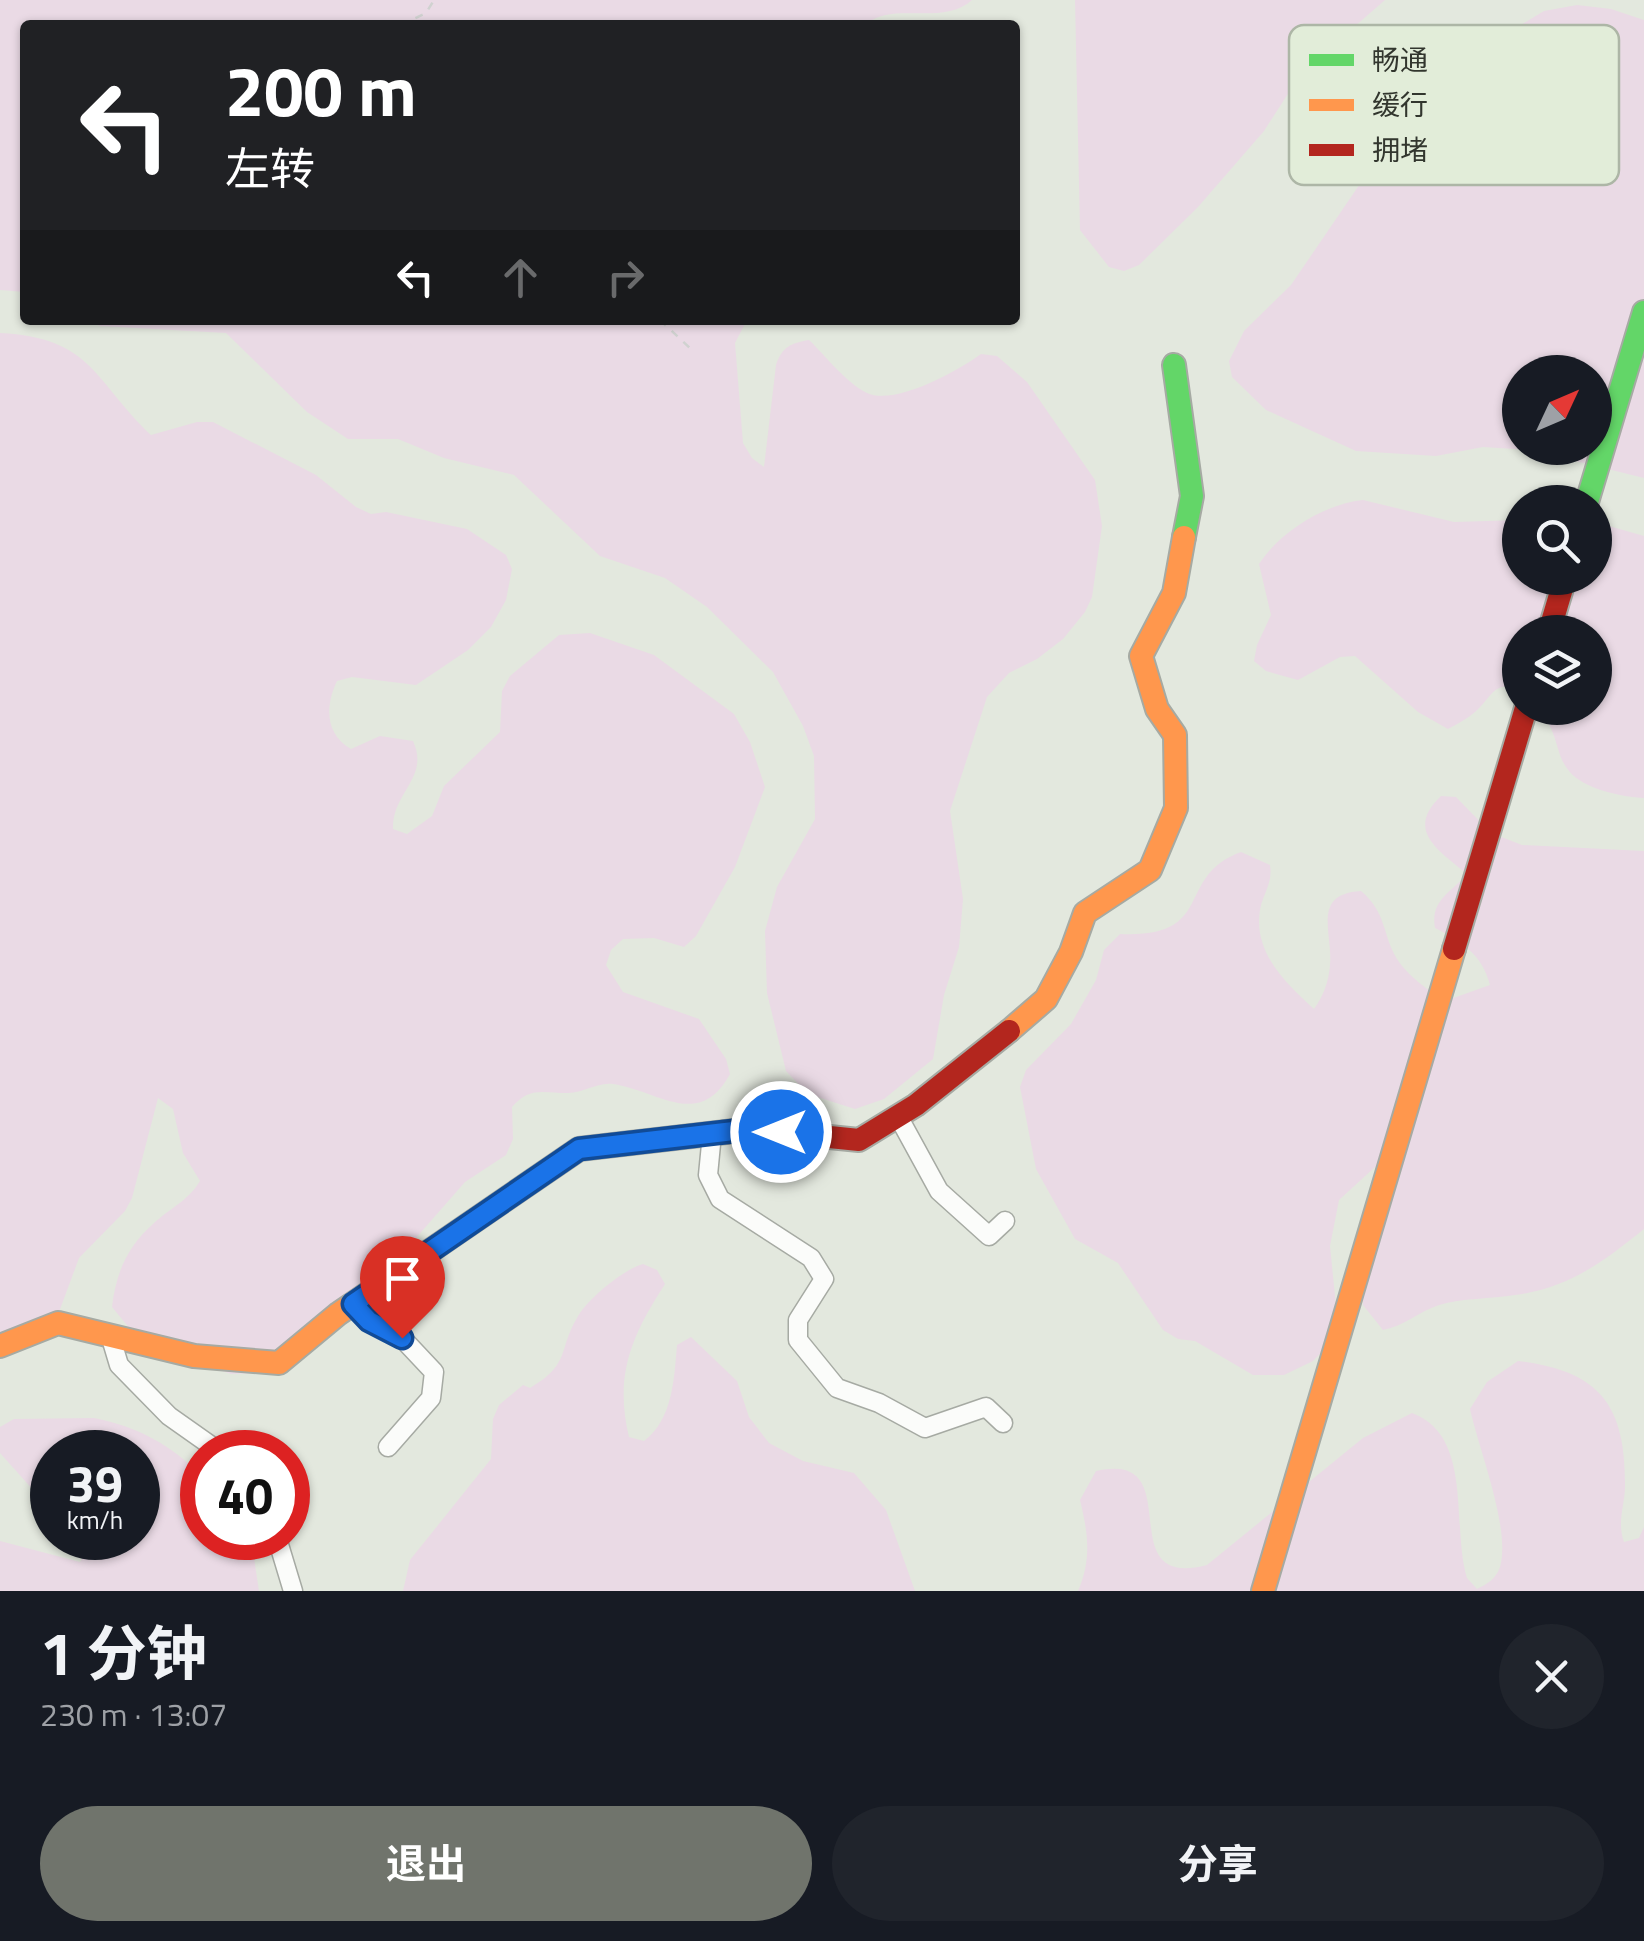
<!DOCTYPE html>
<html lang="zh">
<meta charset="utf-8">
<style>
body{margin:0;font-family:"Titillium Web","Noto Sans SC",sans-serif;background:#20242c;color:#f1f3f6;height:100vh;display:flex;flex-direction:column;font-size:38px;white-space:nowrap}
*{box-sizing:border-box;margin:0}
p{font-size:32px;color:#9ea1a6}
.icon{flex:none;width:55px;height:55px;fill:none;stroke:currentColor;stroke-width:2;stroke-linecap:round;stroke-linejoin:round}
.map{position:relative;height:1591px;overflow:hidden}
.drawer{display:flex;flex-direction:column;background:#171b24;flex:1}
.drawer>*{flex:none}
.banner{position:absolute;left:20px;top:20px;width:1000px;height:305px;border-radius:10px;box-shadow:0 2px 8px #0004;background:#202124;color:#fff;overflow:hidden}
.needle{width:65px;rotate:46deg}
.tools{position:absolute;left:1502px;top:355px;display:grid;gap:20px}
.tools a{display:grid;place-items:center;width:110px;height:110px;border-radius:50%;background:#171b24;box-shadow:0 2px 8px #0004;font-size:50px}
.speed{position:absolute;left:30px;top:1430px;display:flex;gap:20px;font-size:50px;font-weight:700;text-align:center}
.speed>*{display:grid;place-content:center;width:130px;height:130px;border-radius:50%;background:#171b24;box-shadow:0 2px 8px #0004;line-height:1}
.speed small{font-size:25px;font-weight:400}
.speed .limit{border:15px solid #d22;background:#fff;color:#111}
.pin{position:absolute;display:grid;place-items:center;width:85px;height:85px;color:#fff;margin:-102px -42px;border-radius:50% 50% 50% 0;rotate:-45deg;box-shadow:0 0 10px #0007}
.pin .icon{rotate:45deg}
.me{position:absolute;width:110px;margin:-55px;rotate:270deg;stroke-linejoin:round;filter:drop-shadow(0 0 8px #0008)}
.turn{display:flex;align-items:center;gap:35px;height:210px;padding:0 40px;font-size:45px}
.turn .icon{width:130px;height:130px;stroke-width:2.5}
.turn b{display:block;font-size:70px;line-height:85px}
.lanes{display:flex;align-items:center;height:95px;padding:0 40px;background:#0003;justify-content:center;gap:50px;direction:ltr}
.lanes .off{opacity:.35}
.round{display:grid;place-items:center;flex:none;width:105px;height:105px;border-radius:52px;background:#20242c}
.headline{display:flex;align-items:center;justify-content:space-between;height:170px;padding:0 40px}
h1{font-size:60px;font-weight:700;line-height:75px}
.primary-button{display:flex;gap:20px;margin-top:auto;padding:20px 40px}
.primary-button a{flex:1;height:115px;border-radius:60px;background:#70746c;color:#fff;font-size:40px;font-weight:700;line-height:115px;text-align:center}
.primary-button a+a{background:#20242c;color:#f1f3f6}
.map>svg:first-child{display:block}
.green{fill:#eadae5;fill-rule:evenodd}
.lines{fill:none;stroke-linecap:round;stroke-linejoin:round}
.street-casing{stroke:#a6aaa3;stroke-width:21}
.fast-casing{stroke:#a6aaa3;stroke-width:26}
.slow-casing{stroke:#a6aaa3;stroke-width:26}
.jam-casing{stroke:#a6aaa3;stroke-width:26}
.path{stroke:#d0d2d0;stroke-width:2.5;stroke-dasharray:8 8;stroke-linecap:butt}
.street{stroke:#fbfcfa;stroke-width:18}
.fast{stroke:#63d668;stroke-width:22}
.slow{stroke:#ff974d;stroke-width:22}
.jam{stroke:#b3261e;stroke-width:22}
.route-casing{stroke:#114b97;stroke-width:25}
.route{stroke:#1a73e8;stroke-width:18}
.key{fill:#e2edd9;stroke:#adb6a6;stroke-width:2.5}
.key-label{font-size:28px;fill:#32362e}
</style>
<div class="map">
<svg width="1644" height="1591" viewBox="0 0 1644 1591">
<rect width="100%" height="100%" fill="#e3e8de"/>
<path class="green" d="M 0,0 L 972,0 C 943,27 890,0 866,25 L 25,25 L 25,292 L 0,290 Z
M 1075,0 L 1385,0 L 1315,61 L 1291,89 L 1264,131 L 1198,207 L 1139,265 L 1124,271 L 1109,267 L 1080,230 Z
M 1577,5 L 1611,9 L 1644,20 L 1644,478 L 1531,450 L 1483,447 L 1436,456 L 1356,451 L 1266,410 L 1232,377 L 1229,361 L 1244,331 L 1291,285 L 1394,134 L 1507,33 L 1544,11 ZM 1520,372 L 1595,372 L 1595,448 L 1520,448 Z
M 86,320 L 747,320 L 735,343 L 743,443 L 752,458 L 764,467 L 776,365 C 782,347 791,343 809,340 C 826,356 845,382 867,393 C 895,406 958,371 981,354 L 997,356 L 1027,382 L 1095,480 L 1102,526 L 1092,597 L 1085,612 L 1063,639 L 1037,659 L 1009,673 L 987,697 L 950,811 L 963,899 L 959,947 L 944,995 L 933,1059 L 884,1099 L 855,1109 L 808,1094 L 786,1071 L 767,993 L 765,931 L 777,887 L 815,819 L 814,756 L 803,726 L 773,672 L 707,607 L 665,578 L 600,556 L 514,475 L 444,458 L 398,439 L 348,439 L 307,412 L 226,333 L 100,326 Z
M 0,333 C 93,338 93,380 151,435 L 197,422 L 213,422 L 316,475 L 356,507 L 371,514 L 386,512 L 467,529 L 506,555 L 512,569 L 506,600 L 491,627 L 468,650 L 416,685 L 352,677 L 337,681 C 325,706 325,734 351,749 L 380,736 L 413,741 C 430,778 392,792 393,829 L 407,834 L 432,816 L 444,786 L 500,732 L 502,691 L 510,676 L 559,635 L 590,633 L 654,655 L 734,714 L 750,742 L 765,787 L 735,867 L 696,936 L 684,947 L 654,938 L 623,939 L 611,950 L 606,965 L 623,992 L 699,1019 L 726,1059 L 730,1074 C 699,1131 657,1090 613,1084 C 597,1082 584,1093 568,1093 C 543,1093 530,1086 512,1107 L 513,1139 L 506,1155 L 465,1182 L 344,1320 L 264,1373 L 231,1374 L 171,1353 L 131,1330 L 112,1307 C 116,1273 127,1247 153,1224 C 170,1208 188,1201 200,1181 L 183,1153 L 173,1109 L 158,1098 L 132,1198 L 125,1211 L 79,1258 L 59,1312 L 0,1357 Z
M 1363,500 L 1454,522 L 1520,520 L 1520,578 L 1595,578 L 1595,522 L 1644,536 L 1644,798 C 1623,797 1583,789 1569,771 C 1554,753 1560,732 1537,708 L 1595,708 L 1595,632 L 1520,632 L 1520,689 C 1493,680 1493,696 1475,712 C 1467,719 1457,724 1448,729 L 1418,712 L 1355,656 L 1340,657 L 1298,680 L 1266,671 L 1254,661 L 1257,645 L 1271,615 L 1259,564 C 1280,532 1324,504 1363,500 Z
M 1441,796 L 1456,797 L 1491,833 L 1522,845 L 1644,851 L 1644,1229 C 1603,1262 1569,1288 1515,1295 C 1491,1299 1462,1298 1439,1305 C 1418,1312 1404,1326 1383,1330 L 1363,1305 L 1363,1271 L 1390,1163 L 1375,1167 L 1339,1200 L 1330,1246 L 1338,1326 L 1332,1341 L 1313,1361 L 1284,1375 L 1253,1375 L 1195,1341 L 1178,1339 L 1163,1330 L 1118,1263 L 1075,1239 L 1036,1169 L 1020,1087 L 1026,1070 L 1071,1024 L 1096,980 L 1104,950 L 1120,934 C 1218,938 1173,877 1241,852 L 1270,865 C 1273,884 1263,893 1260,910 C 1253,953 1286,983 1314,1009 C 1323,997 1329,981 1330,965 C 1333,932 1311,894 1361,891 C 1387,913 1382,934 1397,959 C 1407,975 1430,992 1445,1001 L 1490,985 C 1482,954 1462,942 1435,928 C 1430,900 1451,893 1467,874 C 1440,851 1404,831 1441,796 Z
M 643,1264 L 657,1270 L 665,1284 C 632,1335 614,1375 629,1437 L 644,1441 C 673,1419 674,1379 677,1345 L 691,1337 L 737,1381 L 749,1417 L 769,1443 L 803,1461 L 854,1473 L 886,1510 L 915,1591 L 403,1591 L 410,1560 L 491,1459 L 493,1419 L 499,1405 L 523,1385 L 530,1388 C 571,1364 558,1350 577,1318 C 586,1300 624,1269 643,1264 Z
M 1518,1361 C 1601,1371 1626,1406 1625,1488 C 1624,1508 1617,1523 1624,1542 L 1639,1538 L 1644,1527 L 1644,1591 L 1078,1591 C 1092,1559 1088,1533 1080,1500 L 1096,1471 C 1192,1449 1107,1591 1207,1565 L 1363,1438 L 1412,1413 C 1474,1436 1451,1526 1467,1578 L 1477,1589 C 1487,1584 1496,1579 1500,1567 C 1511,1529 1479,1450 1470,1409 L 1487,1382 Z
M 94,1418 C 138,1427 170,1444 202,1476 L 202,1538 L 251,1538 L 259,1591 L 0,1591 L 0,1541 L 80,1562 L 88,1549 L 77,1538 L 138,1538 L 138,1452 L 52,1452 L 52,1511 L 0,1453 L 0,1427 L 14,1419 Z"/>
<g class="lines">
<g class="street-casing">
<path id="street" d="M 898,1116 L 939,1191 L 989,1236 L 1005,1221
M 712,1134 L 708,1175 L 720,1199 L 811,1258 L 824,1279 L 798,1320 L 798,1340 L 837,1388 L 879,1403 L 925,1428 L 986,1407 L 1003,1423
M 353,1304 L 369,1321 L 402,1338 L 434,1372 L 431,1398 L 388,1447
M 110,1335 L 119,1365 L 169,1416 L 220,1452
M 277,1538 L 293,1591"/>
</g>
<g class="fast-casing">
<path id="fast" d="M 1174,365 L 1192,496 L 1184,537
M 1587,502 L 1644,312"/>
</g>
<g class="slow-casing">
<path id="slow" d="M 1009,1031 L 1046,999 L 1071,952 L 1085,913 L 1150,870 L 1176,808 L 1175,735 L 1157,709 L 1141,656 L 1174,593 L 1184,537
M 0,1346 L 58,1323 L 194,1356 L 279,1363 L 338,1314 L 579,1149 L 726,1132
M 1263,1591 L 1454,949"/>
</g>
<g class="jam-casing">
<path id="jam" d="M 1549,632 L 1565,578
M 1454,949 L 1526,708
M 726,1132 L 751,1129 L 859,1140 L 916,1105 L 1009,1031"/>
</g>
<path class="path" d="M 401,25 L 426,13 L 434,0
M 660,320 L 692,350"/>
<use href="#street" class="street"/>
<use href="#fast" class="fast"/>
<use href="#slow" class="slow"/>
<use href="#jam" class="jam"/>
</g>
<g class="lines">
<g class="route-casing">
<path id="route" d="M 402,1338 L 369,1321 L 353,1304 L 579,1149 L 751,1129 L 781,1132"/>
</g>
<use href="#route" class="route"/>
</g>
<rect x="1289" y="25" width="330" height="160" rx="15" class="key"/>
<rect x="1309" y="54" width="45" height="12" fill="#63d668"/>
<rect x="1309" y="99" width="45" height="12" fill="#ff974d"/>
<rect x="1309" y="144" width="45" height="12" fill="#b3261e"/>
<g class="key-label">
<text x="1372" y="70">畅通</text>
<text x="1372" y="115">缓行</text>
<text x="1372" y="160">拥堵</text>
</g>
</svg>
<div class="tools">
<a><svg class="needle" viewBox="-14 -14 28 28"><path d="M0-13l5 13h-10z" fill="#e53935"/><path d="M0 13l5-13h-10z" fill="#9ea1a6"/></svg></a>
<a><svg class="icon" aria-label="search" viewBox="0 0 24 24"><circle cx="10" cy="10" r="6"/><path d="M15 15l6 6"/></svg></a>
<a><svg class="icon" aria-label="layers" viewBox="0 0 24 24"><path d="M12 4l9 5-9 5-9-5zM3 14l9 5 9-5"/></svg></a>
</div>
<div class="speed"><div>39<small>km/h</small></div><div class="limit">40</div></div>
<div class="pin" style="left:402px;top:1338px;background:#d93025"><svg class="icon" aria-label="arrive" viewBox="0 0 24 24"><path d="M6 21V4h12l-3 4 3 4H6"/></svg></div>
<svg class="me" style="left:781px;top:1132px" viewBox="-20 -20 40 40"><circle r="17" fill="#1a73e8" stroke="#fff" stroke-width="3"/><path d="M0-11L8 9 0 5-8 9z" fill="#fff"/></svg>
<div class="banner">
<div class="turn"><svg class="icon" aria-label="left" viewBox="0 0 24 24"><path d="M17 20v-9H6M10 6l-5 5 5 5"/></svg><div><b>200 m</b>左转</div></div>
<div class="lanes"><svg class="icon" aria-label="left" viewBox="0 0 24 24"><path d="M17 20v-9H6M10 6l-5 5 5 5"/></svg><svg class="icon off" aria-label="ahead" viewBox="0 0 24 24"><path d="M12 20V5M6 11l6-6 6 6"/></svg><svg class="icon off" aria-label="right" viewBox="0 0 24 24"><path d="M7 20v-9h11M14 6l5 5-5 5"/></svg></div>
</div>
</div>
<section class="drawer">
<div class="headline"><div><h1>1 分钟</h1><p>230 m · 13:07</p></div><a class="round"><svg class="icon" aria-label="close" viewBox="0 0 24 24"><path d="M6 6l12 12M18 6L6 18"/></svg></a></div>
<div class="primary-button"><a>退出</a><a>分享</a></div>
</section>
